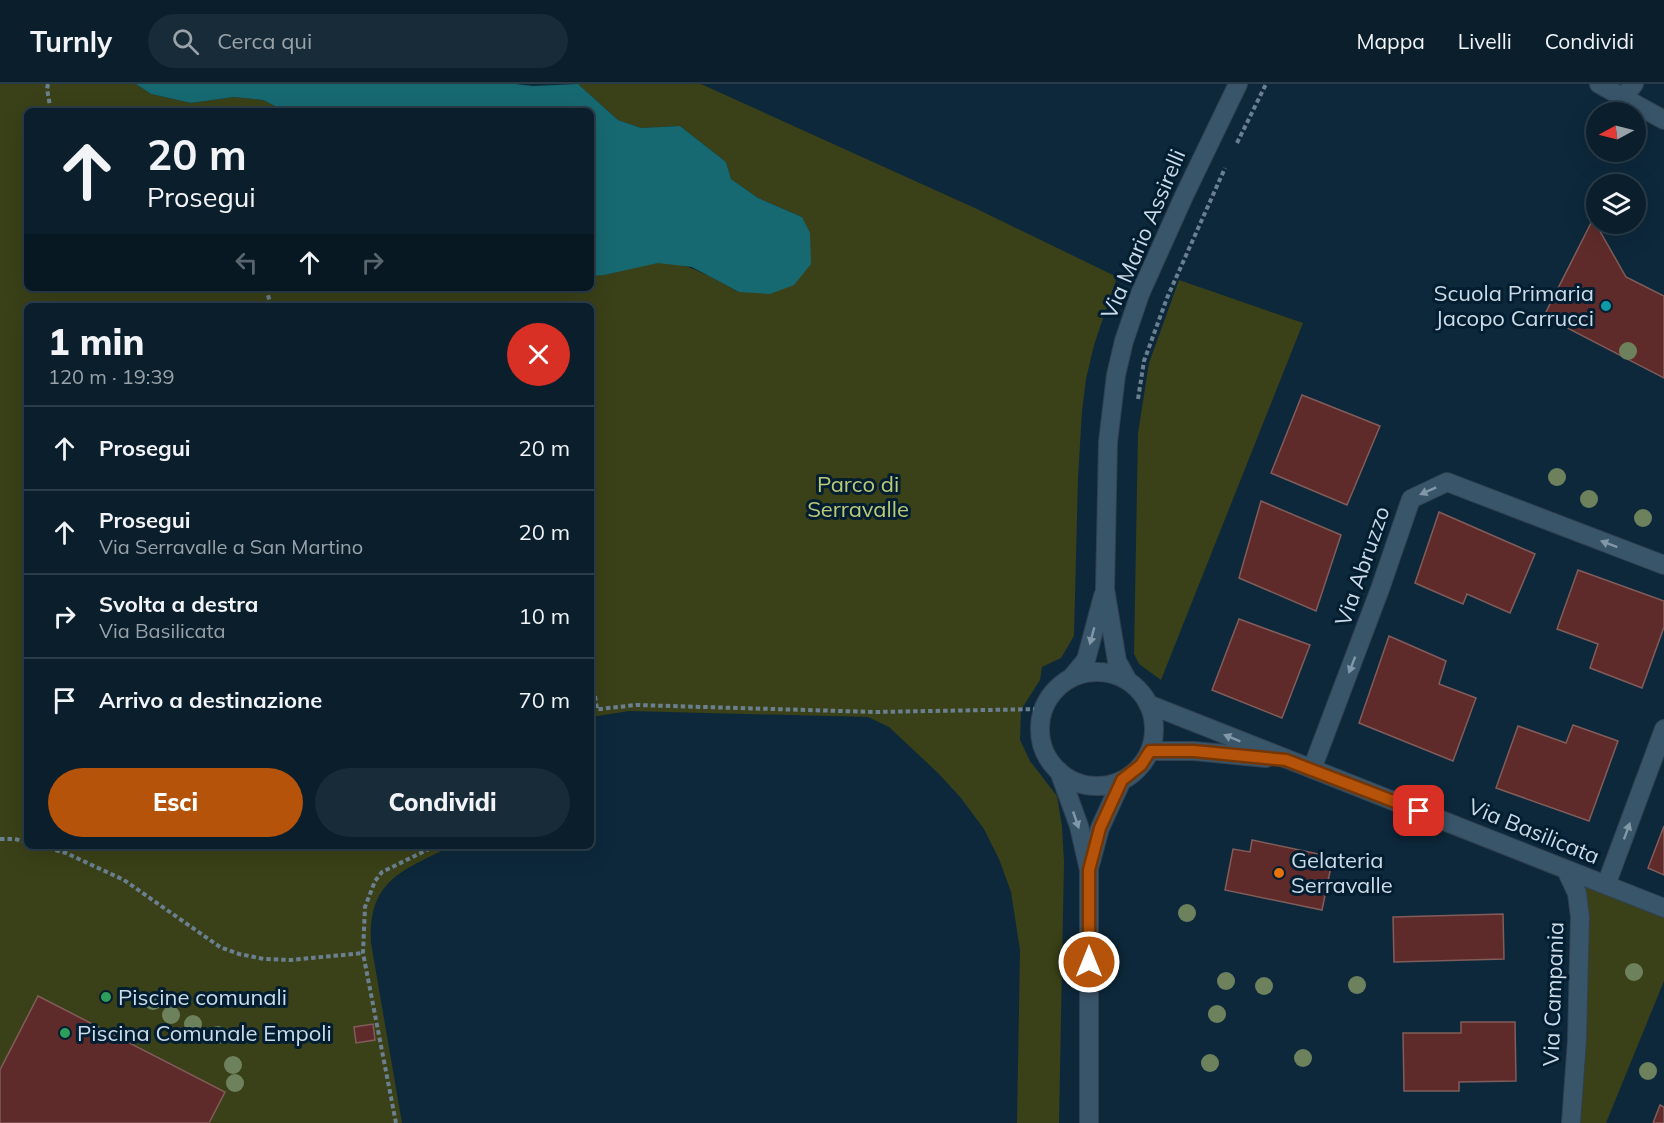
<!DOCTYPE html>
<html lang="it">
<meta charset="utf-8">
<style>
body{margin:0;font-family:Mulish,sans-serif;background:#182b38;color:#f1f3f6;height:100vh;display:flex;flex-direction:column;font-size:22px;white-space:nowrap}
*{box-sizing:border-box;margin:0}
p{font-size:20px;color:#99a2a9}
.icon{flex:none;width:33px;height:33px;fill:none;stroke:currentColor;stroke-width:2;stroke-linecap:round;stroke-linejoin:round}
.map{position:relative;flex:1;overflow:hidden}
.side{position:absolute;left:24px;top:219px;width:570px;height:546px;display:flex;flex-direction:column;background:#0a1e2c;border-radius:9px;box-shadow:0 6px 24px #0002,0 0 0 2px #2a3c48}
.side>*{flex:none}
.top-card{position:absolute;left:24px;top:24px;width:570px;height:183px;border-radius:9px;box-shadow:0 6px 24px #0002,0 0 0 2px #2a3c48;background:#0a1e2c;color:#f1f3f6;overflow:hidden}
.needle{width:39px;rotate:263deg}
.buttons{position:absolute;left:1586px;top:18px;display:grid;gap:12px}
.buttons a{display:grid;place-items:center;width:60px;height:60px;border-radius:50%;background:#0a1e2c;box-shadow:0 6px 24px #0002,0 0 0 2px #2a3c48;font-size:30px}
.pin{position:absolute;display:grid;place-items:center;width:51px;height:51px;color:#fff;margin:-26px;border-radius:12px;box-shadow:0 3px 9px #0006}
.me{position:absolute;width:66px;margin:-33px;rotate:0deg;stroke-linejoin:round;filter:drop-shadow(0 0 4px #0008)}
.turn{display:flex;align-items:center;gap:21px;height:126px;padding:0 24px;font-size:27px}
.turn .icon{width:78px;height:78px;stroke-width:2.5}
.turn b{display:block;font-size:42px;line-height:51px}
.lanes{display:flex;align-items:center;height:57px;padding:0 24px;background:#0003;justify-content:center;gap:30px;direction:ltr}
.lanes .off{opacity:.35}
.round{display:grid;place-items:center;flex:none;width:63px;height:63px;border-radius:32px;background:#182b38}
.headline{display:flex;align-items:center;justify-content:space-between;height:102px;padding:0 24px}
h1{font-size:36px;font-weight:800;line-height:45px}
.action{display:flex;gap:12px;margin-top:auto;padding:12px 24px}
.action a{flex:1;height:69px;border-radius:36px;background:#b45309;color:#fff;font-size:24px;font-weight:800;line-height:69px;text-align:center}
.action a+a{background:#182b38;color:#f1f3f6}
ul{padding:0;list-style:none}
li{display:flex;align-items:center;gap:18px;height:84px;padding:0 24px;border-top:2px solid #2a3c48}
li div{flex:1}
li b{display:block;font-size:22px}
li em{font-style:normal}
header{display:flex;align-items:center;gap:36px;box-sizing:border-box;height:84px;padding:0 30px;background:#0a1e2c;border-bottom:2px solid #2a3c48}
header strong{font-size:28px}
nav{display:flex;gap:33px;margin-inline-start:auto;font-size:21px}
.search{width:420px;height:54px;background:#182b38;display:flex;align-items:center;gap:15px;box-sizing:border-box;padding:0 21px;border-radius:33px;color:#99a2a9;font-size:22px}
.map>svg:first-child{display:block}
.green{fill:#3a4017}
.water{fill:#176971}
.building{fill:#5e2b2a;stroke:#815c5a;stroke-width:1.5}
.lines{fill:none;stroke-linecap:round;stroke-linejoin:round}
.minor-casing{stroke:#314151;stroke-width:20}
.path{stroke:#6a8090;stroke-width:4;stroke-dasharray:4.5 3;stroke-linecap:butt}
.minor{stroke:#39556a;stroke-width:18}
.tree{fill:#6d815d}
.oneway{fill:#8298a9}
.route-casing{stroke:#753606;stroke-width:15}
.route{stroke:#b45309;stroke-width:10}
.culture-dot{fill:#0f9aa8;stroke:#031e31;stroke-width:2}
.food-dot{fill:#e8710a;stroke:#031e31;stroke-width:2}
.leisure-dot{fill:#2e9e5b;stroke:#031e31;stroke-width:2}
.labels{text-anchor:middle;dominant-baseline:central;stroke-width:6;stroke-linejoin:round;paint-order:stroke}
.street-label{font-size:22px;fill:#cbdbe8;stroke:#031e31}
.poi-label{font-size:22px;fill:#cbdbe8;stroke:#031e31;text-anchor:start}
.park-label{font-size:22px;fill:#bcc979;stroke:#031e31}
</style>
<header>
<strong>Turnly</strong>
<div class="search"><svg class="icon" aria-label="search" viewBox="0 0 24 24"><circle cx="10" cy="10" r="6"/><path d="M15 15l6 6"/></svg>Cerca qui</div>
<nav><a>Mappa</a><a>Livelli</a><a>Condividi</a></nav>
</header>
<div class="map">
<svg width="1664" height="1039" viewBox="0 0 1664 1039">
<rect width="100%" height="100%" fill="#0d283b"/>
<path class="green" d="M 0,0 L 136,0 L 151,10 L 191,19 L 234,13 L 263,16 L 285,27 L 27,27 L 27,204 L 591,204 L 591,192 C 613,191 634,182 656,179 C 686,176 714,195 739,208 L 802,133 L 758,114 L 731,95 L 726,78 L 680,42 L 641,44 L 618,36 L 578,0 L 701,0 L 977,125 L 1117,193 L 1094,261 L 1086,295 L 1082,327 L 1078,394 L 1074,552 L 1061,574 L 1042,583 L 1040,596 L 1021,626 L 1020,656 L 1030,677 L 1057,712 L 1062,742 L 1064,778 L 1059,1039 L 1017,1039 L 1020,866 L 1011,808 L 999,775 L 984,745 L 961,714 L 938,689 L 889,643 L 868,633 L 629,627 L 591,633 L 591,222 L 27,222 L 27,762 L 451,762 C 403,787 368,795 371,859 L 402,1039 L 0,1039 Z
M 1179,196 L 1303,239 L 1161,596 L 1139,580 L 1134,570 L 1138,349 L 1149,279 Z
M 1566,786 L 1664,824 L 1664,897 L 1606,1039 L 1571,1039 L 1580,833 Z"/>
<path class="water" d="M 136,0 L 515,0 L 533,2 L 578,0 L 618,36 L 641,44 L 680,42 L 726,78 L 731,95 L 758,114 L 802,133 L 810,149 L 811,180 L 794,201 L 770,210 L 739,208 L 692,183 L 658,179 L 604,191 L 591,192 L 591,27 L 285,27 L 263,16 L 234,13 L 191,19 L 151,10 Z"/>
<path class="building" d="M 1593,135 L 1626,193 L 1664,212 L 1664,294 L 1544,232 Z
M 1302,311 L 1380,342 L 1347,421 L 1271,389 Z
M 1261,417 L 1341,451 L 1316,527 L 1239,494 Z
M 1439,428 L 1535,470 L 1510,529 L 1467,510 L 1463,520 L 1415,499 Z
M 1578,486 L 1664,517 L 1664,543 L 1642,604 L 1590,584 L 1598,560 L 1557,545 Z
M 1239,535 L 1310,561 L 1282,634 L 1212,606 Z
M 1389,552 L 1446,577 L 1439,600 L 1476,614 L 1453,677 L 1359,639 Z
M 1573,641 L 1618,657 L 1589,737 L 1496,704 L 1518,642 L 1566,659 Z
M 1664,742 L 1664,791 L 1648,784 Z
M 1252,756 L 1333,773 L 1322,826 L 1225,806 L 1233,765 L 1250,768 Z
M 1503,830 L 1504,875 L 1394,878 L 1393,833 Z
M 38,912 L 225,1008 L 209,1039 L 0,1039 L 0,986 Z
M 1461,938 L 1515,938 L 1516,997 L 1459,998 L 1459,1007 L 1404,1007 L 1403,949 L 1461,949 Z
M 373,940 L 375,956 L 356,959 L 354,943 Z
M 1660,1021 L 1664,1023 L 1664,1039 L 1653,1039 Z"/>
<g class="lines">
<g class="minor-casing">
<path id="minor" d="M 1599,0 L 1664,36
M 1623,14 L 1634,0
M1040 645a57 57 0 1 1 114 0a57 57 0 1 1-114 0Z
M 1071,594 L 1086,576 L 1103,512
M 1128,597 L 1117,577 L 1105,505 L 1108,358 L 1116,291 L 1124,257 L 1140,210 L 1184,112 L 1238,0
M 1148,620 L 1664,824
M 1150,667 L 1194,667 L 1266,674
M 1312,685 L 1380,505 L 1411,415 L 1447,398 L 1664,481
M 1059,687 L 1079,742 L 1089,786 L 1089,1039
M 1090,781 L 1100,744 L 1122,696
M 1566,786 L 1577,809 L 1580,833 L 1577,956 L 1571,1039
M 1606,801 L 1664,645"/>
</g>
<path class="path" d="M 48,0 L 47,5 L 51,27
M 1237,59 L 1266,0
M 266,204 L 271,222
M 1138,315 L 1144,277 L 1167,214 L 1225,84
M 591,590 L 597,624
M 591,626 L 636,621 L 875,628 L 1043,625
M 0,755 L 15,755 L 27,758
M 41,762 L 66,769 L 124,796 L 220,863 L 239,870 L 264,875 L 291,876 L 363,869
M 396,1039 L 363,869 L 365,823 L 375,797 L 382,788 L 435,762"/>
<use href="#minor" class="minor"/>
</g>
<g class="tree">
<circle cx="1628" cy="267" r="9"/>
<circle cx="1557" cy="393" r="9"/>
<circle cx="1589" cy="415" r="9"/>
<circle cx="1643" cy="434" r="9"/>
<circle cx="1187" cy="829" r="9"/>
<circle cx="1634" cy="888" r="9"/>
<circle cx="1226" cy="897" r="9"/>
<circle cx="1357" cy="901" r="9"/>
<circle cx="1264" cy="902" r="9"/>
<circle cx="153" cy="917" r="9"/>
<circle cx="1217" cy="930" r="9"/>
<circle cx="171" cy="931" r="9"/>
<circle cx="193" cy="940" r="9"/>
<circle cx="218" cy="951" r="9"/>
<circle cx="1303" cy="974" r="9"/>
<circle cx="1210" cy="979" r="9"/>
<circle cx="233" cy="981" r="9"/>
<circle cx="1648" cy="987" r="9"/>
<circle cx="235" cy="999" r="9"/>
</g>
<defs><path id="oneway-solid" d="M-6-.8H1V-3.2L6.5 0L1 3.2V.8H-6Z" transform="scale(1.5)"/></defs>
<g class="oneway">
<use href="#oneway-solid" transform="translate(1428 407) rotate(156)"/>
<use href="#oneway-solid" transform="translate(1609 460) rotate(-159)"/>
<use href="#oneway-solid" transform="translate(1092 552) rotate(105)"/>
<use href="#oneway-solid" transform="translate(1352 581) rotate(111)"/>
<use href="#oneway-solid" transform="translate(1232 654) rotate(-158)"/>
<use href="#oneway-solid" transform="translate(1076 736) rotate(71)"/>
<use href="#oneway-solid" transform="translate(1627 747) rotate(-70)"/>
</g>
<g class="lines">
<g class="route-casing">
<path id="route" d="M 1089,878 L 1089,786 L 1100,744 L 1122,696 L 1141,681 L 1150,667 L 1194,667 L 1286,676 L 1419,727"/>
</g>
<use href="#route" class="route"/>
</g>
<circle class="culture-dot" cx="1606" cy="222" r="6"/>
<circle class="food-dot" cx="1279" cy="789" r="6"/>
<g class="leisure-dot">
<circle cx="106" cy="913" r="6"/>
<circle cx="65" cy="949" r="6"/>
</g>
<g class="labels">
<g class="street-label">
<text transform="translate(1143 150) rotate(-67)">Via Mario Assirelli</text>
<text transform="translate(1362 482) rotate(-71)">Via Abruzzo</text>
<text transform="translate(1534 747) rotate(22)">Via Basilicata</text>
<text transform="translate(1553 910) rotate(-88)">Via Campania</text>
</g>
<g class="poi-label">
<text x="1594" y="209" text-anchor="end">Scuola Primaria<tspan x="1594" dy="25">Jacopo Carrucci</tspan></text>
<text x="1291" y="776">Gelateria<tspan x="1291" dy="25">Serravalle</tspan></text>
<text x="118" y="913">Piscine comunali</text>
<text x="77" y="949">Piscina Comunale Empoli</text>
</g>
<g class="park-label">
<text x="858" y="400">Parco di<tspan x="858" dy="25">Serravalle</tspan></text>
</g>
</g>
</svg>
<div class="buttons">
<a><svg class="needle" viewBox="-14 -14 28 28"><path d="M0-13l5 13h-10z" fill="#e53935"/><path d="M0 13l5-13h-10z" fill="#99a2a9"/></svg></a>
<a><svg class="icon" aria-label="layers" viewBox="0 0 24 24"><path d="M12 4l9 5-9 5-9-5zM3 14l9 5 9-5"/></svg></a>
</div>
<div class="pin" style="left:1419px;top:727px;background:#d93025"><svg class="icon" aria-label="arrive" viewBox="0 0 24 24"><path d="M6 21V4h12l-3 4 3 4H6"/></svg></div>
<svg class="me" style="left:1089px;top:878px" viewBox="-20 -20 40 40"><circle r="17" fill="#b45309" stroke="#fff" stroke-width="3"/><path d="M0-11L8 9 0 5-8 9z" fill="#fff"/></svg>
<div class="top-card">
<div class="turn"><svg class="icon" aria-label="ahead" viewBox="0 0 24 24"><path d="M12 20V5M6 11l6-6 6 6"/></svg><div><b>20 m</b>Prosegui</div></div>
<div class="lanes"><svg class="icon off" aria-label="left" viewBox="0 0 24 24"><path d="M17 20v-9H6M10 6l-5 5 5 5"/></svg><svg class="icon" aria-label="ahead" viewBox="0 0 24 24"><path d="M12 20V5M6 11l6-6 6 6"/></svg><svg class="icon off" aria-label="right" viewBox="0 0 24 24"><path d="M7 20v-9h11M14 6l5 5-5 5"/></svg></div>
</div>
<section class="side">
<div class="headline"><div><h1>1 min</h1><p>120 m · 19:39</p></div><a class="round" style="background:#d93025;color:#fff"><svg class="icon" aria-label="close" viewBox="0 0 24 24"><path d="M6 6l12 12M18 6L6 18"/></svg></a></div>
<ul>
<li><svg class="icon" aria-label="ahead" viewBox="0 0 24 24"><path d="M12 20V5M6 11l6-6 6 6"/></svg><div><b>Prosegui</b></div><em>20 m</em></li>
<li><svg class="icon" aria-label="ahead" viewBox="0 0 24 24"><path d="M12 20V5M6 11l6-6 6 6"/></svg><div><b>Prosegui</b><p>Via Serravalle a San Martino</p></div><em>20 m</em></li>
<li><svg class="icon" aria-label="right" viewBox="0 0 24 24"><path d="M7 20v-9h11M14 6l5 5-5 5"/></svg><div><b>Svolta a destra</b><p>Via Basilicata</p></div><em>10 m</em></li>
<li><svg class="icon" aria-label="arrive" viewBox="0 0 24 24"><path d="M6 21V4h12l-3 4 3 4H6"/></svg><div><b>Arrivo a destinazione</b></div><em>70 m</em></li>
</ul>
<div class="action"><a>Esci</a><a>Condividi</a></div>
</section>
</div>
